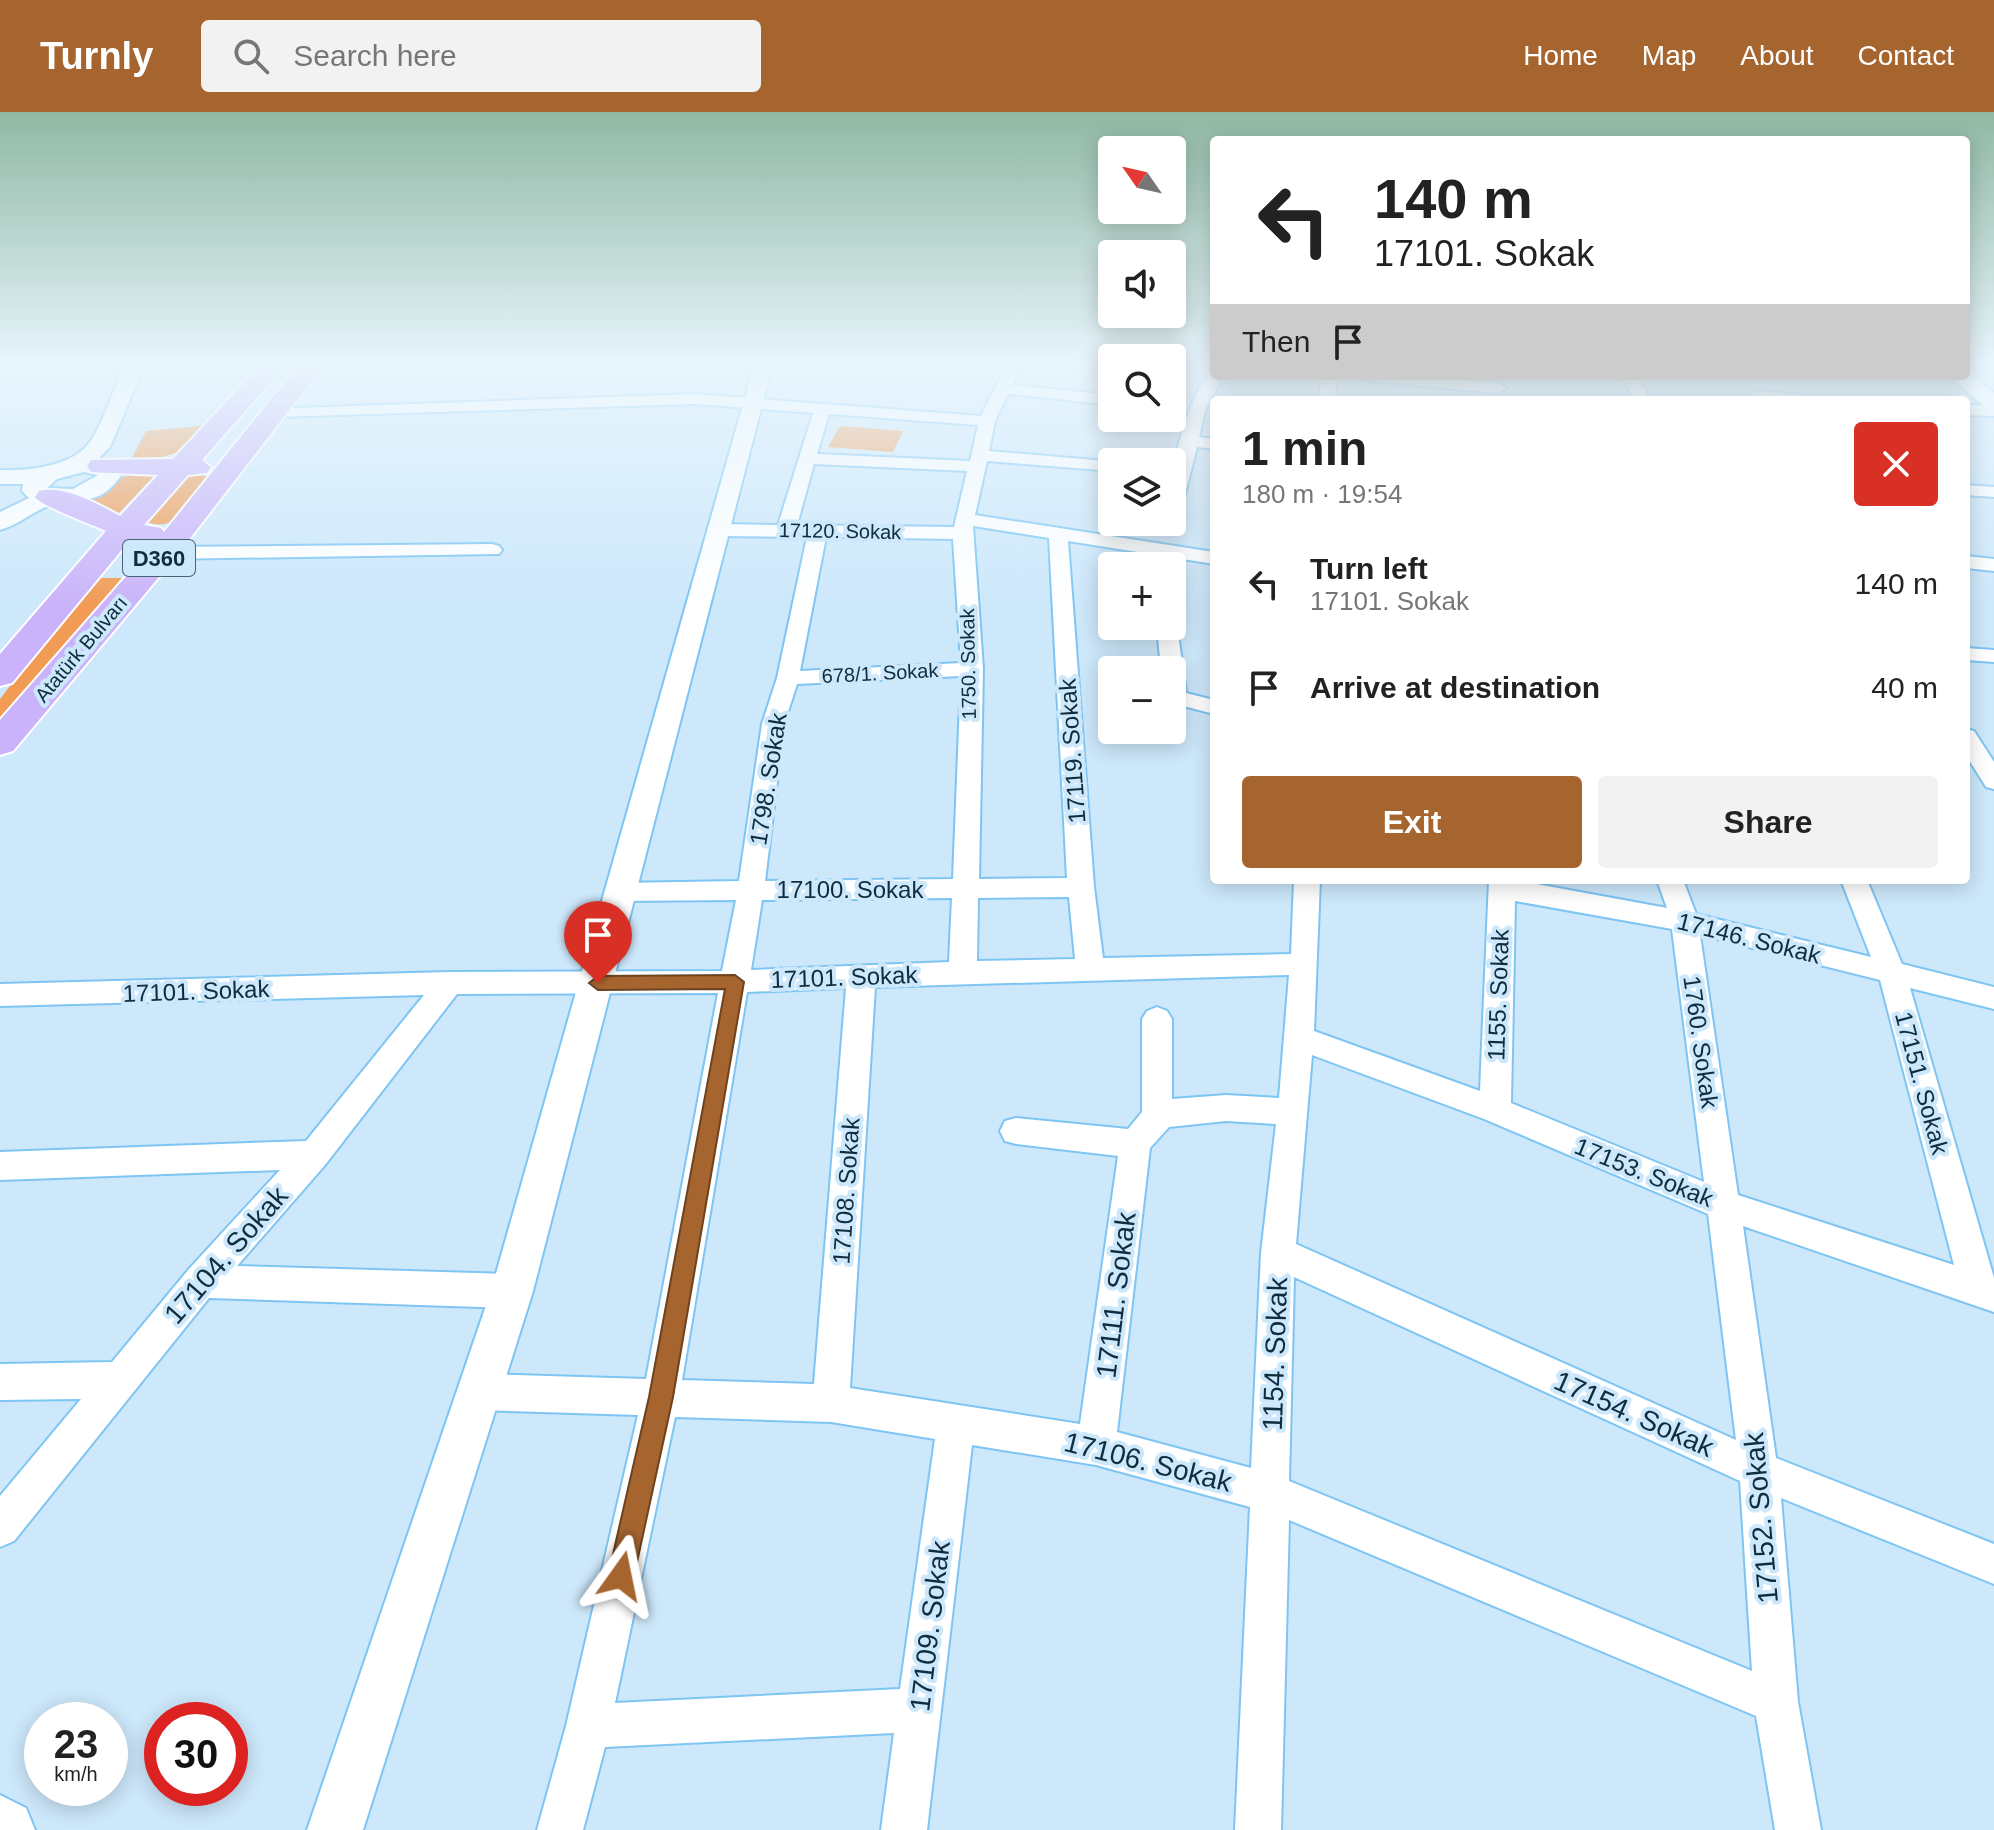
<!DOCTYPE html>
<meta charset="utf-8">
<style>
body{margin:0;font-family:Arial,sans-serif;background:#f2f2f2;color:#222;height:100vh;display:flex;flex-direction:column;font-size:30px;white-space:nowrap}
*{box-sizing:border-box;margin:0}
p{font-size:26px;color:#767676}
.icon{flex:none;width:44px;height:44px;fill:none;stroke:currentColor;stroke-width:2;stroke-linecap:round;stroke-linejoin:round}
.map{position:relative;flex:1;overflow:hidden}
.side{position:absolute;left:1210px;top:284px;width:760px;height:488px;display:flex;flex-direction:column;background:#fff;border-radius:8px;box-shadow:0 4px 20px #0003}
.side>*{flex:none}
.top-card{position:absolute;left:1210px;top:24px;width:760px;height:244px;border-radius:8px;box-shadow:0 4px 20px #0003;background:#fff;color:#222;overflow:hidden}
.needle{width:52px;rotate:304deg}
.controls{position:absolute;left:1098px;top:24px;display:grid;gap:16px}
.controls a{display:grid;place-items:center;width:88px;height:88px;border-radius:8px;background:#fff;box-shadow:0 4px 20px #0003;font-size:40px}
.speed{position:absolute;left:24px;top:1590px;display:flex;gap:16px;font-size:40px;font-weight:700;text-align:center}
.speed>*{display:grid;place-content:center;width:104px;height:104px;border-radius:50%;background:#fff;box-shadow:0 4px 20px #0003;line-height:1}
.speed small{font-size:20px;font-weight:400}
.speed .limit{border:12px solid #d22;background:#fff;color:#111}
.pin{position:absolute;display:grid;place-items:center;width:68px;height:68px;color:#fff;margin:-82px -34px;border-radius:50% 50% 50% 0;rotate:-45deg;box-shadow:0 0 8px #0007}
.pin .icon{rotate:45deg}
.me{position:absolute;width:88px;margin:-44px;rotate:12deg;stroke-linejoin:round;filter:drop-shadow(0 0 6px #0008)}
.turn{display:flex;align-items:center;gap:28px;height:168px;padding:0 32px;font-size:36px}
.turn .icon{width:104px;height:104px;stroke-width:2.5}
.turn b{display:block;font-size:56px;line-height:68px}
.then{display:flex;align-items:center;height:76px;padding:0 32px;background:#0003;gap:16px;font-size:30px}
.round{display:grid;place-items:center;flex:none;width:84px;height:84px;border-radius:8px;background:#f2f2f2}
.summary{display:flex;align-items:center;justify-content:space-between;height:136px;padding:0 32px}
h1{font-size:48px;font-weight:700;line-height:60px}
.button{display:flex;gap:16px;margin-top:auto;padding:16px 32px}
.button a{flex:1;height:92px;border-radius:8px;background:#a6652f;color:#fff;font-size:32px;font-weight:700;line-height:92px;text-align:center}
.button a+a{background:#f2f2f2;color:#222}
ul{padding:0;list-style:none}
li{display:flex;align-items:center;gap:24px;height:104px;padding:0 32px}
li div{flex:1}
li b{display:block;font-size:30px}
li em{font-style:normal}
header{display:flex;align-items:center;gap:48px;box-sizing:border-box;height:112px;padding:0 40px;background:#a6652f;color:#fff}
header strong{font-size:38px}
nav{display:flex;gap:44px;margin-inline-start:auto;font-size:28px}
.search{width:560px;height:72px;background:#f2f2f2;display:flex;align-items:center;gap:20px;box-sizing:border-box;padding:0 28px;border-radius:8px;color:#767676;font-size:30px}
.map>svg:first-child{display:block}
.green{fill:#f19b54}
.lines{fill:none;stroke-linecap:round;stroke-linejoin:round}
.minor-casing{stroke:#7ec5f3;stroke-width:4}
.tertiary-casing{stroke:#7ec5f3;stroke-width:4}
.secondary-casing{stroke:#7ec5f3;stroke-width:4}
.trunk-casing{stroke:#fff;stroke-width:4}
.minor{fill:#fff;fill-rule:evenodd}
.tertiary{fill:#fff;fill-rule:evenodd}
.secondary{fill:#fff;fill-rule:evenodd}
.trunk{fill:#cab3fa;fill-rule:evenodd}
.route{fill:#a6652f;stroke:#6c421f;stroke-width:2}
.labels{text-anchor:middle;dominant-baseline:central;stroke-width:8;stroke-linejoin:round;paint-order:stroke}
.far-street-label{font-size:20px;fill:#0f2d3f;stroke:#cde8fb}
.shield{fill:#cde8fb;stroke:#486577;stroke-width:2}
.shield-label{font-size:22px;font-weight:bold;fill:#0f2d3f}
.street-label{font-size:24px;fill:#0f2d3f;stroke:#cde8fb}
.near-street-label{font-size:28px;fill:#0f2d3f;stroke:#cde8fb}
</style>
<header>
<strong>Turnly</strong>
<div class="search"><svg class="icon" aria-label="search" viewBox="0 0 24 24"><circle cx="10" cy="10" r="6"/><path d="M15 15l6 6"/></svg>Search here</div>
<nav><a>Home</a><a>Map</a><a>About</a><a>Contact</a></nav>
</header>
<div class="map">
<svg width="1994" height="1718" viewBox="0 0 1994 1718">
<rect width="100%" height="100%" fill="#cde8fb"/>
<path class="green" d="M 211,313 L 188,337 L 143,351 L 130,350 L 146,319 Z
M 840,314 L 903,319 L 893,340 L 828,335 Z
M 200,362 L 210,366 C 195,387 178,422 147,410 L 147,406 L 182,366 Z
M 127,363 L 155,363 L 119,401 L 87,389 Z
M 93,466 L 130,466 L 0,614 L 0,587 Z"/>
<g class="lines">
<g class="minor-casing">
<path id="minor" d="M 1006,254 L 1021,254 L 1012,273 L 1112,283 L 1112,293 L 1008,282 L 995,309 L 989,339 L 1117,350 L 1112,350 L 1112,359 L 987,349 L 975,403 L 1214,440 L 1214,452 L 1068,429 L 1094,775 L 1103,846 L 1291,842 L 1294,768 L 1320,768 L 1314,919 L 1480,979 L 1489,768 L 1515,768 L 1667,796 L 1657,768 L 1683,768 L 1696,802 L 1871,845 L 1841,768 L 1867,768 L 1902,852 L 1994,875 L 1994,897 L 1910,876 L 1994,1166 L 1994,1200 L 1743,1114 L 1776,1346 L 1994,1432 L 1994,1472 L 1781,1386 L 1798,1590 L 1821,1718 L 1775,1718 L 1756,1604 L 1289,1408 L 1281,1718 L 1235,1718 L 1250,1395 L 1096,1353 L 972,1333 L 927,1718 L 881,1718 L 894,1621 L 605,1635 L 583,1718 L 537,1718 L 566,1614 L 638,1303 L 480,1298 L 467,1293 L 462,1280 L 467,1267 L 480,1262 L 646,1267 L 718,881 L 457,882 L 325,1053 L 237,1154 L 512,1162 L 524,1167 L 529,1179 L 524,1191 L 512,1196 L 209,1186 L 14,1429 L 0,1435 L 0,1384 L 81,1287 L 0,1288 L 0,1252 L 112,1250 L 189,1157 L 280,1058 L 0,1068 L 0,1040 L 306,1029 L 424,883 L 0,894 L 0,872 L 449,860 L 722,859 L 736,788 L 619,789 L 610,787 L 606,780 L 610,773 L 619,771 L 739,769 L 762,612 L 777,566 L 807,425 L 718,424 L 709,418 L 718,412 L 778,413 L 813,301 L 695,292 L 275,305 L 267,300 L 269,297 L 695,282 L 981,304 ZM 829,302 L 978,313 L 970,349 L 817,342 ZM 814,352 L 967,359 L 954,415 L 797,413 ZM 973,414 L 1049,426 L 1067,766 L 979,767 L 983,557 ZM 826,425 L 953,427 L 961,551 L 800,559 ZM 961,564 L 953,767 L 765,769 L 784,612 L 797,572 ZM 1069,785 L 1075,847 L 977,849 L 978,786 ZM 952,786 L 949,850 L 751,858 L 762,788 ZM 1515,789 L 1672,817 L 1704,1070 L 1511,991 ZM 1700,823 L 1880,868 L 1954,1153 L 1738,1083 ZM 1289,863 L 1279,986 L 1226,983 L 1172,987 L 1172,907 L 1167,899 L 1157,895 L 1147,899 L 1142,907 L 1142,1000 L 1128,1017 L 1016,1006 L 1005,1009 L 1000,1019 L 1005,1029 L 1016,1032 L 1118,1044 L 1080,1312 L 850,1276 L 875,875 ZM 846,876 L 814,1272 L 682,1268 L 747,880 ZM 1312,943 L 1484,1007 L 1708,1102 L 1736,1328 L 1296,1132 ZM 1226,1009 L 1276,1012 L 1261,1141 L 1251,1356 L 1117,1320 L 1150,1036 L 1169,1015 ZM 1294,1165 L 1740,1369 L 1752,1559 L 1289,1369 ZM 675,1305 L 831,1310 L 935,1327 L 900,1577 L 615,1591 Z
M 1214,260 L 1214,264 L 1223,264 L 1206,296 L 1199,325 L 1214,327 L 1214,337 L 1197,335 L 1181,398 L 1172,403 C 1172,391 1171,377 1172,365 C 1174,342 1194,269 1214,260 Z
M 1321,264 L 1337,264 L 1335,288 L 1319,288 Z
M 1362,264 L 1420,264 L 1499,271 L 1507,276 L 1499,281 L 1370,269 Z
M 1622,264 L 1638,264 L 1650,288 L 1634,288 Z
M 1756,279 L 1803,283 L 1811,288 L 1750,287 L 1748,284 Z
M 1966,293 L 1994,294 L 1994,304 L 1966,303 Z
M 1966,373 L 1994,375 L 1994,385 L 1966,383 Z
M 492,432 L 499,434 L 502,438 L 499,442 L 163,447 L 153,441 L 163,435 Z
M 1966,444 L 1994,447 L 1994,459 L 1966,456 Z
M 1172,509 L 1177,514 L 1186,581 L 1214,588 L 1214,602 L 1172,591 L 1172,558 L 1161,558 L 1157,514 L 1172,514 Z
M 1966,536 L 1994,538 L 1994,550 L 1966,548 Z
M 1966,617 L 1974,619 L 1994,650 L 1994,677 L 1986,675 L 1966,643 Z"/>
</g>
<g class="tertiary-casing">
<path id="tertiary" d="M 754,254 L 772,254 L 533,1179 L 363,1718 L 307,1718 L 491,1179 Z"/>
</g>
<g class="secondary-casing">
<path id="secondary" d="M 124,254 L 144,254 L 110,335 L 98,347 L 109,349 L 123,361 C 98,397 84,383 51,393 C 33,399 19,413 0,418 L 0,400 L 29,386 L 22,379 L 23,372 L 0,372 L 0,358 C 27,359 72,355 90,330 C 103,311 114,277 124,254 ZM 84,360 L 98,363 L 73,377 L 47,376 L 57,367 Z
M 1966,259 L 1994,281 L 1994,298 L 1986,296 L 1949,264 L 1966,264 Z
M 0,1683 L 26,1696 L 35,1718 L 0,1718 Z"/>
</g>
<g class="trunk-casing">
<path id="trunk" d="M 260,254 L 285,254 L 202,348 L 211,355 L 207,361 L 188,363 L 144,413 L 161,416 L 164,420 L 298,254 L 323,254 L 174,447 L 13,639 L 0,643 L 0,608 L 157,429 L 129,429 L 12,571 L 0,574 L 0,542 L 106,419 C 91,412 41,394 35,385 L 39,379 C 64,373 98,392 120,404 L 158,363 L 91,360 L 87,354 L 91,348 L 173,347 Z"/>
</g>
<use href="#minor" class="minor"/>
<use href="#tertiary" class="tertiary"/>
<use href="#secondary" class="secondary"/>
<use href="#trunk" class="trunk"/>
</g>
<linearGradient id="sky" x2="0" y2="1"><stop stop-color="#8fb8a3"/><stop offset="0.51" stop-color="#e8f5fd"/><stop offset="1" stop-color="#e8f5fd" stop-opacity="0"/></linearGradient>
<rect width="1994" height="495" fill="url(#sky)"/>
<path class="route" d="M 735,863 L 744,870 L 673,1285 L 634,1464 L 630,1474 L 621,1477 L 612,1474 L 608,1464 L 649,1285 L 725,877 L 598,878 L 589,871 L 598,864 Z"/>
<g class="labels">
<g class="far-street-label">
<text transform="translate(840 419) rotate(1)">17120. Sokak</text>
<text transform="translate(81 537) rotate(-50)">Atatürk Bulvarı</text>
<text transform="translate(968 552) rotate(-91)">1750. Sokak</text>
<text transform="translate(880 561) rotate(-3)">678/1. Sokak</text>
</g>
<rect class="shield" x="123" y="428" width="72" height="36" rx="6"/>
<g class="shield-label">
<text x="159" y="446">D360</text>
</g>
<g class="street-label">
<text transform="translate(1072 639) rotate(-94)">17119. Sokak</text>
<text transform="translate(768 667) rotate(-81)">1798. Sokak</text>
<text x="850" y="777">17100. Sokak</text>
<text transform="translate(1749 826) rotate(14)">17146. Sokak</text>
<text transform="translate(844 865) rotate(-2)">17101. Sokak</text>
<text transform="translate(196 879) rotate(-2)">17101. Sokak</text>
<text transform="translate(1498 883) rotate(-88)">1155. Sokak</text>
<text transform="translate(1701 930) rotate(82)">1760. Sokak</text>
<text transform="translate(1922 971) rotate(75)">17151. Sokak</text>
<text transform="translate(1644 1060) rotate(22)">17153. Sokak</text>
<text transform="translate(846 1079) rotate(-86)">17108. Sokak</text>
</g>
<g class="near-street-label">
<text transform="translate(226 1143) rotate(-49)">17104. Sokak</text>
<text transform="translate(1116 1183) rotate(-83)">17111. Sokak</text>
<text transform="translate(1275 1242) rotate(-88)">1154. Sokak</text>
<text transform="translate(1634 1302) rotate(24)">17154. Sokak</text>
<text transform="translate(1148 1350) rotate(14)">17106. Sokak</text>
<text transform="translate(1761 1406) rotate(-95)">17152. Sokak</text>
<text transform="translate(930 1514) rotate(-83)">17109. Sokak</text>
</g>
</g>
</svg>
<div class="controls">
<a><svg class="needle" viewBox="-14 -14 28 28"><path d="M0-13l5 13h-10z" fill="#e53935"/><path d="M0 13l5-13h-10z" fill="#767676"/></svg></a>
<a><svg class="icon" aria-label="sound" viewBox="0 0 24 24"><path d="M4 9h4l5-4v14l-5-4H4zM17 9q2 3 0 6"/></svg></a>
<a><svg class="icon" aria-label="search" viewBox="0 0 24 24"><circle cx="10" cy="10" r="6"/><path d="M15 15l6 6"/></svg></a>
<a><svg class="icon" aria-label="layers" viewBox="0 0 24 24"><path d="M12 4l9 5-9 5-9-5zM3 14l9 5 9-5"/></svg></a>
<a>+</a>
<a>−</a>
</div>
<div class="speed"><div>23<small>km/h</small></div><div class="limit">30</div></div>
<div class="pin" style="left:598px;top:871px;background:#d93025"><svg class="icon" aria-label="arrive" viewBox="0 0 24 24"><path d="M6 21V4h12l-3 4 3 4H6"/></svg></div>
<svg class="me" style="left:621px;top:1464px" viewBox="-20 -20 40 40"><path d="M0-17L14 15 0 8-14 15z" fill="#a6652f" stroke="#fff" stroke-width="4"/></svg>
<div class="top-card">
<div class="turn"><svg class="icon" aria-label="left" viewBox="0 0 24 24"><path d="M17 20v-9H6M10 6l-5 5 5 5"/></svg><div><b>140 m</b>17101. Sokak</div></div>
<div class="then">Then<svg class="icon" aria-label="arrive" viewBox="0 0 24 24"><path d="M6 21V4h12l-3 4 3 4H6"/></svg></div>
</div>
<section class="side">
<div class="summary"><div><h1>1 min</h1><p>180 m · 19:54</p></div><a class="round" style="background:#d93025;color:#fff"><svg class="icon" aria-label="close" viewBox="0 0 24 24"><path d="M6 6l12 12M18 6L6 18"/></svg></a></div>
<ul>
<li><svg class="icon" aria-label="left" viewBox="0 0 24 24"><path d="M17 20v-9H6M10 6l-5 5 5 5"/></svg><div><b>Turn left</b><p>17101. Sokak</p></div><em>140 m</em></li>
<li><svg class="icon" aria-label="arrive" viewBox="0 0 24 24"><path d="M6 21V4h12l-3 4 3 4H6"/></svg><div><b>Arrive at destination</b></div><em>40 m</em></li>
</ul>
<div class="button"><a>Exit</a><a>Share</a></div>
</section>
</div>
